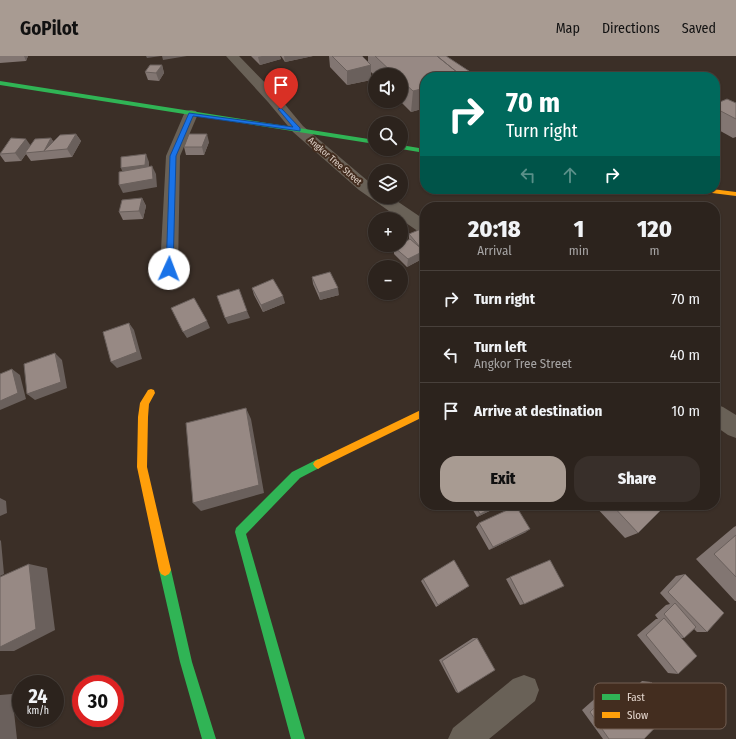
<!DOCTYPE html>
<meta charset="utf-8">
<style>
body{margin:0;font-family:"Fira Sans Condensed",sans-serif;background:#382f2a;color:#f1f3f6;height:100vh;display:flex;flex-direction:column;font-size:15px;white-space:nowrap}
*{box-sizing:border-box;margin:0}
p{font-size:13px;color:#a6a4a4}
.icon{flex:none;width:22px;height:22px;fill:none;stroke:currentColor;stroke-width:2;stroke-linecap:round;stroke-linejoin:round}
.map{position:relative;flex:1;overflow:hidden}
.panel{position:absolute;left:420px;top:146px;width:300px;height:308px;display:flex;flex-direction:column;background:#2c231d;border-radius:16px;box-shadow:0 1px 3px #0004,0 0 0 1px #48403b}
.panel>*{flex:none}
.top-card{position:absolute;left:420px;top:16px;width:300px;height:122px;border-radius:16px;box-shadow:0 1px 3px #0004,0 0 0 1px #48403b;background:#00695c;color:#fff;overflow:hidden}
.controls{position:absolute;left:368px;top:12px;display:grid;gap:8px}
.controls a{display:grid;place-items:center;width:40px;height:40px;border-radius:50%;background:#2c231d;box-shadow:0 1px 3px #0004,0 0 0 1px #48403b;font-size:20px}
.speed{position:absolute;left:12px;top:619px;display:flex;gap:8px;font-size:20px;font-weight:700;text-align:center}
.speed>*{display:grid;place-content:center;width:52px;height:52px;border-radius:50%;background:#2c231d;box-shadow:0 1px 3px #0004,0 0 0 1px #48403b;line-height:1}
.speed small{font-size:10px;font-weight:400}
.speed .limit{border:6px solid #d22;background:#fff;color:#111}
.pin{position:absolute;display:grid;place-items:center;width:34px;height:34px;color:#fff;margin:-41px -17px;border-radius:50% 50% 50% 0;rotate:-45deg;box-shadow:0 0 4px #0007}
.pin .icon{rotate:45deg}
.me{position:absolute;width:44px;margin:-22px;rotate:2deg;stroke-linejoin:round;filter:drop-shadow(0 0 3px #0008)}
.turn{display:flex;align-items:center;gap:14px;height:84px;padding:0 20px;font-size:18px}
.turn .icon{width:52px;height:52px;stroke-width:2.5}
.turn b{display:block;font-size:28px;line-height:34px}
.lanes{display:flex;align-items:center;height:38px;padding:0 20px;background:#0003;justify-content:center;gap:20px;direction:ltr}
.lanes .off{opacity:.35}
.eta{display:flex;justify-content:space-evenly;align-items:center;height:68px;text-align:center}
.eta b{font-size:24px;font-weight:800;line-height:28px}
.button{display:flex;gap:8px;margin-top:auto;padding:8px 20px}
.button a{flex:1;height:46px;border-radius:16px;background:#a89b92;color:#111;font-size:16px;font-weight:800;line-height:46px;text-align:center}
.button a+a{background:#382f2a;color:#f1f3f6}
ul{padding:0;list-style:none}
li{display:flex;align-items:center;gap:12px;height:56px;padding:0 20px;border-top:1px solid #48403b}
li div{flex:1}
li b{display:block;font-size:15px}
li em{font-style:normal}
header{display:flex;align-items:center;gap:24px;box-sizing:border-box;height:56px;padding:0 20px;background:#a89b92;color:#111}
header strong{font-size:19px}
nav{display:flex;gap:22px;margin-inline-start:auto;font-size:14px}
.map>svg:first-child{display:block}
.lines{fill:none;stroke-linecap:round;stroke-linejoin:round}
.street{fill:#696157;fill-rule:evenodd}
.fast{fill:#30b455;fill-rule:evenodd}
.slow{fill:#ff9f0a;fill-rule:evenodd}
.wall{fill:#827672}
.shaded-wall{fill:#6a605c}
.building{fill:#978984;stroke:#6a605c}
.route{fill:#1a73e8;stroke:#114b97}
.labels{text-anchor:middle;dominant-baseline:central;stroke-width:4;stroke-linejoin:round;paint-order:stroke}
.far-street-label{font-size:9px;fill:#e3d5cc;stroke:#432d1f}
.key{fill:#432d1f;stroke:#735f53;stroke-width:1}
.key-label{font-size:11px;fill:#e3d5cc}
</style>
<header>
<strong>GoPilot</strong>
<nav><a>Map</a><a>Directions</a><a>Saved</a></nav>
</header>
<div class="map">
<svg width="736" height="683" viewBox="0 0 736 683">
<rect width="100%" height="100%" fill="#3b2f27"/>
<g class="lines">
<path class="street" d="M 226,0 L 239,0 L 278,40 L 303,70 L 375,131 L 375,141 L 391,141 L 425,164 L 425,178 L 419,176 L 359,134 L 293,76 L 268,46 Z
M 191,54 L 196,55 L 198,58 L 180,100 L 178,213 L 175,218 L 169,220 L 163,218 L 160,213 L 166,100 L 184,58 L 186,55 Z
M 715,348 L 723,351 L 736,359 L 736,382 L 728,379 L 715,370 Z
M 524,619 L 535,623 L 539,634 L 535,645 L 489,683 L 448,683 L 453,672 L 513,623 Z"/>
<path class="fast" d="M 0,25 L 375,84 L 375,88 L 0,29 Z
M 401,89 L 425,93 L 425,97 L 401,93 Z
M 318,403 L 321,405 L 323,408 L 321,411 L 300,422 L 246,478 L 305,683 L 291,683 L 235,476 L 236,472 L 292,416 Z
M 165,508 L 169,510 L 171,514 L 192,606 L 216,683 L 202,683 L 180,606 L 159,514 L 161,510 Z"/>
<path class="slow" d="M 693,133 L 712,133 L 736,136 L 736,140 L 696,135 Z
M 151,333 L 154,334 L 155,337 L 149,348 L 148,361 L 147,411 L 171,514 L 169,518 L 165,520 L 161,518 L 159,514 L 137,411 L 138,361 L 140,347 L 148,334 Z
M 425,352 L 425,360 L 321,411 L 318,413 L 315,411 L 313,408 L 315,405 Z"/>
</g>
<path class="wall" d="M 0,0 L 28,0 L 26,5 L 0,7 Z
M 251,0 L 280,0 L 281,3 L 260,9 Z
M 281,0 L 313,0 L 285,6 Z
M 329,0 L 362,0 L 368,7 L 368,0 L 446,0 L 478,21 L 425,21 L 425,52 L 411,56 L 400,45 L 401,45 L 401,19 L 375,19 L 375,20 L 371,16 L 371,24 L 347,29 L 330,11 Z
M 162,9 L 164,17 L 159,25 L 148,24 L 145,16 Z
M 736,47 L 736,81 L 733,82 L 715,72 L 715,48 Z
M 76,78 L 81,85 L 72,101 L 31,105 L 26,98 L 21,105 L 5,106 L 0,99 L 0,97 L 30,90 L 51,82 L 53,85 Z
M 209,86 L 204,99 L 186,99 L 184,91 Z
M 142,142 L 146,150 L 143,163 L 123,164 L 119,156 Z
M 409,178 L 425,178 L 425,196 L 423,196 L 422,203 L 407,211 L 394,198 L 394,191 L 409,184 Z
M 312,221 L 339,239 L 320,244 L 313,228 Z
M 252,232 L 285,247 L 263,256 L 254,239 Z
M 470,449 L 502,449 L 477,461 Z
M 594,449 L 666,449 L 638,477 L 625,482 Z
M 479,467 L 526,476 L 489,494 L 476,471 Z
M 736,470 L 736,545 L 735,545 L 696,503 L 734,471 Z
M 685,518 L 707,576 L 697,576 L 694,573 L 684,582 L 681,582 L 678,618 L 668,617 L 637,579 L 656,563 L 658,563 L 655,559 L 666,549 L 670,548 L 660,537 L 676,520 Z
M 510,521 L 524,548 L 520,549 L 506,523 Z
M 423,523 L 469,530 L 436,551 L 421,525 Z
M 473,582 L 477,582 L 458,637 L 456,636 L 439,604 Z
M 642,625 L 651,626 L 644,683 L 603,683 L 582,654 L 608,631 L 615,632 L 624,642 Z"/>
<path class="shaded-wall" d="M 24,0 L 28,0 L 26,5 Z
M 146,0 L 161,0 L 147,2 Z
M 162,0 L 187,0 L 163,4 Z
M 262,0 L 280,0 L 281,3 L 260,9 L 258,1 Z
M 284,0 L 313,0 L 285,6 Z
M 162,9 L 164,17 L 159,25 L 156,17 Z
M 371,9 L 371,24 L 347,29 L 347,15 Z
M 458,17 L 457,21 L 444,21 Z
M 425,32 L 425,52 L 411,56 L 413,35 Z
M 76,78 L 81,85 L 72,101 L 67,93 Z
M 207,78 L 209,86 L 204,99 L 202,91 Z
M 51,82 L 56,90 L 44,95 Z
M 26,83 L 31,90 L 21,105 L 15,97 Z
M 146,98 L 149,106 L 149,117 L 124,120 L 121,112 Z
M 152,110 L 156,118 L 157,131 L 123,137 L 119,129 Z
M 142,142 L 146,150 L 143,163 L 139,155 Z
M 425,189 L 425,196 L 423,196 L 422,203 L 407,211 L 408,203 L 419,197 L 420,191 Z
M 338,232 L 339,239 L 320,244 L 319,237 Z
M 283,240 L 285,247 L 263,256 L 261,249 Z
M 247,255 L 250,262 L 228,268 L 225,262 Z
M 207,265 L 210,272 L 187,282 L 183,276 Z
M 129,267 L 134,274 L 142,303 L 117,312 L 111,306 Z
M 55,297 L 62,304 L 67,332 L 35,344 L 27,338 Z
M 12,313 L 20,319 L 26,343 L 0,354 L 0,345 Z
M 246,352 L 251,363 L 264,437 L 201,455 L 193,447 Z
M 0,442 L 6,445 L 7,457 L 0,460 Z
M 498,449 L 502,449 L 477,461 L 480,458 Z
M 530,473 L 526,476 L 489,494 L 493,491 Z
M 0,484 L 1,485 L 4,518 L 0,520 Z
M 29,508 L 47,512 L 55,574 L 14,595 L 0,595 L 0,591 Z
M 12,638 L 17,683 L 0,683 L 0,639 Z"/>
<path class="building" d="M 332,0 L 362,0 L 371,9 L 347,15 Z
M 375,0 L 437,0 L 458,17 L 444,21 L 425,21 L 425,32 L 413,35 L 401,24 L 401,19 L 395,19 Z
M 437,0 L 446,0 L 478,21 L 461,21 L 458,19 L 458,17 Z
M 150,9 L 162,9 L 156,17 L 145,16 Z
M 727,43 L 736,47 L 736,63 L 715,52 L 715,48 Z
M 76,78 L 67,93 L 25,97 L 35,83 L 51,82 L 44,95 L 60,79 Z
M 189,78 L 207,78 L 202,91 L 184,91 Z
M 11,82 L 26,83 L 15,97 L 0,98 Z
M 146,98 L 145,109 L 121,112 L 121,101 Z
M 152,110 L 153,123 L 119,129 L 119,116 Z
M 142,142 L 139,155 L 119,156 L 122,144 Z
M 421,173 L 425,178 L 425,189 L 420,191 L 409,178 Z
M 410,183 L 424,195 L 408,203 L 394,191 L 398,189 L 401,189 L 401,188 Z
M 330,216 L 338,232 L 319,237 L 312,221 Z
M 273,223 L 283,240 L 261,249 L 252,232 Z
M 239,233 L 247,255 L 225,262 L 217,240 Z
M 194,242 L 207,265 L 183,276 L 171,252 Z
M 129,267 L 137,296 L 111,306 L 103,276 Z
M 55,297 L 61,326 L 27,338 L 24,308 Z
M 12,313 L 18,337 L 0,345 L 0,318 Z
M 246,352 L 259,429 L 193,447 L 186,367 Z
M 715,374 L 720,377 L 715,380 Z
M 475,449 L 498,449 L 480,458 Z
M 612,449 L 666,449 L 638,477 Z
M 516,450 L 530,473 L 493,491 L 479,467 Z
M 736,479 L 736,521 L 714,498 Z
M 454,504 L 469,530 L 438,549 L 423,523 Z
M 550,504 L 564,530 L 524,548 L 510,521 Z
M 29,508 L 36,573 L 0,591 L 0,521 Z
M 685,518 L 724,557 L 707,576 L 668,536 Z
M 675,547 L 696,571 L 684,582 L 664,558 Z
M 664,562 L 697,600 L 678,618 L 646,579 Z
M 477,582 L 495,614 L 458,637 L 442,605 Z
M 651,626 L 673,653 L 644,683 L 609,683 L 590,656 L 615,632 L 628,648 Z"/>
<path class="route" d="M 281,52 L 300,72 L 300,75 L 193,60 L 176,100 L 173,213 L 172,215 L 166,215 L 170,100 L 189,57 L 293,71 L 278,53 Z"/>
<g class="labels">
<g class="far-street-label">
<text transform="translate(335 105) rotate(41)">Angkor Tree Street</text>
</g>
</g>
<rect x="594" y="627" width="132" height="46" rx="6" class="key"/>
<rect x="602" y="638" width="18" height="6" fill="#30b455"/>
<rect x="602" y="656" width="18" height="6" fill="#ff9f0a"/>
<g class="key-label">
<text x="627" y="645">Fast</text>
<text x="627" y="663">Slow</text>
</g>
</svg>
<div class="controls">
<a><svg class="icon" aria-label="sound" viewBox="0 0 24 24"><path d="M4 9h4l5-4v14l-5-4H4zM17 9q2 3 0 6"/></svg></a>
<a><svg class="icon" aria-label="search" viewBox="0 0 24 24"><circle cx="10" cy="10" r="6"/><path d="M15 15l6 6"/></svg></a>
<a><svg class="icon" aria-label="layers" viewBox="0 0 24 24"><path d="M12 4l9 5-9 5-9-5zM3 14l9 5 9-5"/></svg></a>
<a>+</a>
<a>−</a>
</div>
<div class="speed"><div>24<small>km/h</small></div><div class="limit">30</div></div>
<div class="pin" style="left:281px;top:53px;background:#d93025"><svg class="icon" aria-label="arrive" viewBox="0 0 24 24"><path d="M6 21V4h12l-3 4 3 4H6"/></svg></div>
<svg class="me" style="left:169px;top:213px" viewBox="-20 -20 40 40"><circle r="19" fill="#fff"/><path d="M0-13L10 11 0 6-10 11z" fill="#1a73e8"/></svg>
<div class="top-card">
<div class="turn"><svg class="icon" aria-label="right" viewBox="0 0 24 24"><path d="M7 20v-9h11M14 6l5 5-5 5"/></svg><div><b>70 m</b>Turn right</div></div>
<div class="lanes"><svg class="icon off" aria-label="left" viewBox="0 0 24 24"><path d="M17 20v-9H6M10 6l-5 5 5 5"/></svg><svg class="icon off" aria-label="ahead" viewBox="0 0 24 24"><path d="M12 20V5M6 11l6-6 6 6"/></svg><svg class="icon" aria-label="right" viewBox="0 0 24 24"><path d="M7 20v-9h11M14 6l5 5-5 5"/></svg></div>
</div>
<section class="panel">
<div class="eta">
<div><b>20:18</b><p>Arrival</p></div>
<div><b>1</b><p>min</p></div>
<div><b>120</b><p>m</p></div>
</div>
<ul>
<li><svg class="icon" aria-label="right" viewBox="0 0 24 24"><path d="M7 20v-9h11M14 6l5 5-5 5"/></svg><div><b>Turn right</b></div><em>70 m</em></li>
<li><svg class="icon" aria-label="left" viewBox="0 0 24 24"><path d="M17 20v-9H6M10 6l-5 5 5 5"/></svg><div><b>Turn left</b><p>Angkor Tree Street</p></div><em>40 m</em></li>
<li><svg class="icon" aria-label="arrive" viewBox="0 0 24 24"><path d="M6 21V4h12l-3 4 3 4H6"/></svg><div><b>Arrive at destination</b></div><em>10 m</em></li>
</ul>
<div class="button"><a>Exit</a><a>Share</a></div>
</section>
</div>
